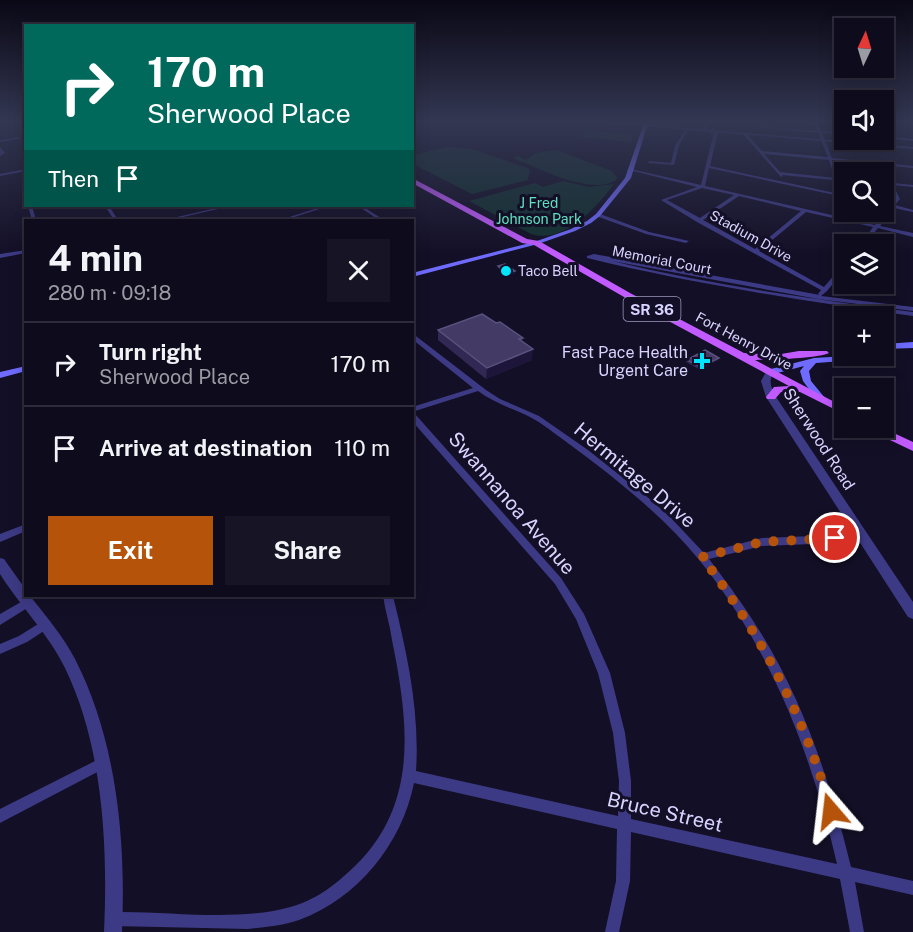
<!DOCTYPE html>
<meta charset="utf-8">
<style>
body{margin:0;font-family:"Public Sans",sans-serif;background:#171425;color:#f1f3f6;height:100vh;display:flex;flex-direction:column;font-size:22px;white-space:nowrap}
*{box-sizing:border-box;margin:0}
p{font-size:20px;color:#9b9ba3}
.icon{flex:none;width:33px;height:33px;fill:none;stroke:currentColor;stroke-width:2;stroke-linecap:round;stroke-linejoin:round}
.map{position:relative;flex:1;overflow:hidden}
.panel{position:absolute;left:24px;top:219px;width:390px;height:378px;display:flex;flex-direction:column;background:#0e0b1c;border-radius:0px;box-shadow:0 3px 15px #0003,0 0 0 2px #2e2b3b}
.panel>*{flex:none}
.top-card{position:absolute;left:24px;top:24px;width:390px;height:183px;border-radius:0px;box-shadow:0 3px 15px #0003,0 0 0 2px #2e2b3b;background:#00695c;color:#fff;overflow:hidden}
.needle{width:39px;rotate:4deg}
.fabs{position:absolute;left:834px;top:18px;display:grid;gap:12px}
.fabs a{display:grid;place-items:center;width:60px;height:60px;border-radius:0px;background:#0e0b1c;box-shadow:0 3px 15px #0003,0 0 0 2px #2e2b3b;font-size:30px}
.pin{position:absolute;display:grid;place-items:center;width:51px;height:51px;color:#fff;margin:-26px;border:3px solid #fff;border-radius:50%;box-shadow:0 2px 6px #0007}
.me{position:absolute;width:66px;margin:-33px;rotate:343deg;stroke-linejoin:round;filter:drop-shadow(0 0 4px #0008)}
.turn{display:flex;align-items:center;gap:21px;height:126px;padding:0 24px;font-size:27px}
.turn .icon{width:78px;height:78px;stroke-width:2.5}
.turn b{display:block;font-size:42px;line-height:51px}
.then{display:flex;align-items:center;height:57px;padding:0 24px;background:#0003;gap:12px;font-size:22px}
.round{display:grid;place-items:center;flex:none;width:63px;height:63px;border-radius:0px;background:#171425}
.head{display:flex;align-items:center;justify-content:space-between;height:102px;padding:0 24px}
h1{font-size:36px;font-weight:700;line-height:45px}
.button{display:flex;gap:12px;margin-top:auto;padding:12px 24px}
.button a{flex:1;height:69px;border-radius:0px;background:#b45309;color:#fff;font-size:24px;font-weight:700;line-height:69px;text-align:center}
.button a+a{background:#171425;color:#f1f3f6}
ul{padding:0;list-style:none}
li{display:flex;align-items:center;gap:18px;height:84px;padding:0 24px;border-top:2px solid #2e2b3b}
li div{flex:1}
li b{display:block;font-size:22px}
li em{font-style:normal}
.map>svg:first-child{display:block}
.green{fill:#12302f}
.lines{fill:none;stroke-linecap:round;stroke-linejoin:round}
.minor{fill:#3d3a85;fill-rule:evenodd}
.tertiary{fill:#3d3a85;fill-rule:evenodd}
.secondary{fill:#6f6bff;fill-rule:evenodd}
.primary{fill:#c25bff;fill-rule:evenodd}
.wall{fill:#312854}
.shaded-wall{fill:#1d163a}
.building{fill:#433a66;stroke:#5a527e;stroke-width:1.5}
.route{stroke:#b45309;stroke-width:10;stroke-dasharray:0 18}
.poi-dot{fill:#00e5ff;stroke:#130f26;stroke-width:2}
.labels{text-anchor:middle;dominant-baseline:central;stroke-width:6;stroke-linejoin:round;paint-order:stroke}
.far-park-label{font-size:14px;fill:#5fe0c0;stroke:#130f26}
.far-street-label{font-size:14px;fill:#d9d4ff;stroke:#130f26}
.far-poi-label{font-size:14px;fill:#d9d4ff;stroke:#130f26;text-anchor:start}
.shield{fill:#130f26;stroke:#9e99be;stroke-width:1.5}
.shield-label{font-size:15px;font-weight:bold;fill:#d9d4ff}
.poi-label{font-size:16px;fill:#d9d4ff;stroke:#130f26;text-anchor:end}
.street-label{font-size:16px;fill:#d9d4ff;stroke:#130f26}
.near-street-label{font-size:20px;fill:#d9d4ff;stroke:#130f26}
</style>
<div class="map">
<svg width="913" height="932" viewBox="0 0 913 932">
<rect width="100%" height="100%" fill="#130f26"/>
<path class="green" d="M 586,130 L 634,135 L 630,142 L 582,137 Z
M 447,147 L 472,149 L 530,169 L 528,180 L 472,194 L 413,164 L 413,155 Z
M 557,150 L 612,171 L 618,178 C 596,199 536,167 513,158 L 518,156 L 526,160 L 536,153 Z
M 563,181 L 589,187 L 614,184 C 598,206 563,245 531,234 L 469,201 L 535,183 L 543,187 Z"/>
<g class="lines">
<path class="minor" d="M 703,123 L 707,123 L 706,132 L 703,131 Z
M 814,123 L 818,123 L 821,131 L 844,133 L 844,135 L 822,133 L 832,158 L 913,166 L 913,168 L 833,160 L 840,178 L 844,179 L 844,181 L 782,175 L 783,176 L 781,177 L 743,134 L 746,133 L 762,151 L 828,157 L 818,133 L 758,127 L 760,126 L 817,131 ZM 764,154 L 829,160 L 835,178 L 780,172 Z
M 686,128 L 688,129 L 679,146 L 674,165 L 648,163 L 649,161 L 671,163 L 675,146 Z
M 716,131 L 718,132 L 710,166 L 844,195 L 844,197 L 709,168 L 705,186 L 875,225 L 890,207 L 884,205 L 884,203 L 891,204 L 896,199 L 888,185 L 884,184 L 884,182 L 913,185 L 913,187 L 893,185 L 900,199 L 895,205 L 913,210 L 913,212 L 894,208 L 880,226 L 913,233 L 913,237 L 878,228 L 865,244 L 861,244 L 873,227 L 806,212 L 759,251 L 824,287 L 842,266 L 844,265 L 844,270 L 827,291 L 821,296 L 913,307 L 913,311 L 818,299 L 612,261 C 711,285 812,299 913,312 L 913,316 C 804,301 694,284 587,258 L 587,256 L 594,254 L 820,295 L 818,294 L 821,290 L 697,222 L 661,200 L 697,187 L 629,170 L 631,169 L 701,185 L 714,132 ZM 702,188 L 734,195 L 700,218 L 667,200 ZM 739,196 L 801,211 L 755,249 L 703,220 Z
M 884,136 L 913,139 L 913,141 L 884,138 Z
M 19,137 L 19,139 L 0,142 L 0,140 Z
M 0,147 L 5,153 L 0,156 Z
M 26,169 L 26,171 L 0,176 L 0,174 Z
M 28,206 L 32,206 L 36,220 L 32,220 Z
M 105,206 L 109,206 L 118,220 L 114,220 Z
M 225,206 L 231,206 L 170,220 L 164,220 Z
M 324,206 L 329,206 L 285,220 L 280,220 Z
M 358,206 L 362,206 L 384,220 L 379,220 Z
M 596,214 L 600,214 L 649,232 L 689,241 L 686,243 L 646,234 L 596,216 Z
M 26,250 L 26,253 L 0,258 L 0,254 Z
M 412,333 L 486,390 L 500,399 L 539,416 L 588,450 L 651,500 L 671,518 L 704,553 L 762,538 L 864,534 L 867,535 L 869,538 L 867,541 L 864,542 L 762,546 L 709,559 C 729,585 747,610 764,638 C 806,708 832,788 851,867 L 913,881 L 913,895 L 855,882 L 864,932 L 850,932 L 840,879 L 631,832 L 630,881 L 619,932 L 605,932 L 616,881 L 617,829 L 414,783 C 402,844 357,899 299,920 C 282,926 265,927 248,929 L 114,926 L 109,924 L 107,919 L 109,914 L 114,912 C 166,911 221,920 273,911 C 308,905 329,891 355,866 C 420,803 408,720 392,640 C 390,625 385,610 383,596 L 393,596 C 407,653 420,712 416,771 L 618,816 L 619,781 L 613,733 L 598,673 L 576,619 L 555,584 L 412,421 L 412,414 L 415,414 L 561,578 L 584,614 L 610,673 L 625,733 L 631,781 L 631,819 L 837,864 C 812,755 771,649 700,561 C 661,513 610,474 561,438 C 550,430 539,421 526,415 C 510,408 493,402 478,391 L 412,412 L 412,407 L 473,388 L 412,339 Z
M 26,524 L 26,531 L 0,542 L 0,534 Z
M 28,598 L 32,599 L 33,602 L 32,605 L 0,625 L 0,614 Z
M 46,619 L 50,621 L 51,624 L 50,627 L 27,642 L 0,654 L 0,644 L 19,636 Z
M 101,758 L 105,760 L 107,764 L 105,768 L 0,823 L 0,809 Z"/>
<path class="tertiary" d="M 609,123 L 627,123 L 913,147 L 913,149 Z
M 770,369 L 774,372 C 768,381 771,388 776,397 L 913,602 L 913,619 L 908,617 L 766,397 L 761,381 L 767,370 Z
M 0,558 L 4,559 L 26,590 L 26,596 L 30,596 C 46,616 63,636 75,659 C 117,741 126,841 122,932 L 104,932 C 108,847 103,746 65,668 C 48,633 20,606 0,574 Z"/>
<path class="secondary" d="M 644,123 L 648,123 L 631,178 L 600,216 L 591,223 L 575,231 L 538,244 L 412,277 L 412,273 L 534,242 L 571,229 L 587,221 L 596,214 L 625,178 Z
M 913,342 L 913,348 L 884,349 L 884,344 Z
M 847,356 L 874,356 L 870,359 L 816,363 L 809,371 L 811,381 L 825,398 L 820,401 L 817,400 L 803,381 L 800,371 L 804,366 L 770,375 L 766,372 L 767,370 L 814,358 Z
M 26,366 L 26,371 L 0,378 L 0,372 Z"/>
<path class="primary" d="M 412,178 L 527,239 L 539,241 L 630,293 L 744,353 L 775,355 L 799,351 L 827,351 L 829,353 C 821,358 768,360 755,360 L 844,407 L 844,414 L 800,392 L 781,392 L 775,399 L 767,399 L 766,397 L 774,387 L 789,386 L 624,297 L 534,245 L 522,243 L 412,183 Z
M 870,428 L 883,428 L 913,442 L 913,451 L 871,431 Z"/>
</g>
<path class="wall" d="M 498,266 L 515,271 L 515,274 L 506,275 L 498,268 Z
M 496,323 L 523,338 L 522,341 L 532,360 L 486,379 L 438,340 L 438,330 Z
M 719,358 L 718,360 L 700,370 L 686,362 L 687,360 Z"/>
<path class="shaded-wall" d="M 515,271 L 515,274 L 506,275 L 507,273 Z
M 533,349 L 532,360 L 486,379 L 487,368 Z
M 719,358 L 718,360 L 700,370 L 701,367 Z"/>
<path class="building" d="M 505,264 L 515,271 L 507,273 L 498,266 Z
M 482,314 L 496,323 L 500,322 L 523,338 L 519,339 L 533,349 L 487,368 L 438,330 Z
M 705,350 L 719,358 L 701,367 L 687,360 Z"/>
<linearGradient id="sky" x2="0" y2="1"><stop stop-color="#0a0815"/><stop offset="0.48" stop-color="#333752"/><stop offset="1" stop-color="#333752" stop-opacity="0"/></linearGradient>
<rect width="913" height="254" fill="url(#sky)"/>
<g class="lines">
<path class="route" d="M 831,811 C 804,714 762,637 702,557 L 762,542 L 835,538"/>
</g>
<g class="poi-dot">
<circle cx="506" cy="271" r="6"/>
<path d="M699 352h6v6h6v6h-6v6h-6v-6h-6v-6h6z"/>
</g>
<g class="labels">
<g class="far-park-label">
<text x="539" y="203">J Fred<tspan x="539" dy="16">Johnson Park</tspan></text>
</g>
<g class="far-street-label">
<text transform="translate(751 236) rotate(29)">Stadium Drive</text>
<text transform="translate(662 260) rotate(11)">Memorial Court</text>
<text transform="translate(744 341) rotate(28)">Fort Henry Drive</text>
</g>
<g class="far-poi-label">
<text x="518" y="271">Taco Bell</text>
</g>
<rect class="shield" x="623.5" y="297" width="57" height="24" rx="4.5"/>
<g class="shield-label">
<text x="652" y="309">SR 36</text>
</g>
<g class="poi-label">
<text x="688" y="352">Fast Pace Health<tspan x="688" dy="18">Urgent Care</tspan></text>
</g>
<g class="street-label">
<text transform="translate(819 439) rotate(57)">Sherwood Road</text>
</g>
<g class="near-street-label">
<text transform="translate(635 475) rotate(40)">Hermitage Drive</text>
<text transform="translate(512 503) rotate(49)">Swannanoa Avenue</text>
<text transform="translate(665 812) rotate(13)">Bruce Street</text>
</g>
</g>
</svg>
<div class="fabs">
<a><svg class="needle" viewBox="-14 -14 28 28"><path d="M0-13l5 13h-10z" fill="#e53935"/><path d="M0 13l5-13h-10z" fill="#9b9ba3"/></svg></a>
<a><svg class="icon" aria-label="sound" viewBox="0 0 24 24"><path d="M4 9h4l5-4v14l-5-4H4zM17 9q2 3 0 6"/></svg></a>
<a><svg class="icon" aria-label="search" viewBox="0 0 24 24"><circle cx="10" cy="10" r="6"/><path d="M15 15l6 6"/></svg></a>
<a><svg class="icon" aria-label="layers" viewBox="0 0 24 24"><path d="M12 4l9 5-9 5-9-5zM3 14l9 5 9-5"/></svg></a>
<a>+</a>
<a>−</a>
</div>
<div class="pin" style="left:835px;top:538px;background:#d93025"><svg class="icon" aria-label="arrive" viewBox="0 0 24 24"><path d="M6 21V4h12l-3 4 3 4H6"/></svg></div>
<svg class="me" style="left:831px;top:811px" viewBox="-20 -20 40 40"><path d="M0-17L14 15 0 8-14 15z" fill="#b45309" stroke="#fff" stroke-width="4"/></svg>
<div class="top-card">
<div class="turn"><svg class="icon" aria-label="right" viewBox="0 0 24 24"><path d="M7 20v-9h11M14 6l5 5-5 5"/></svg><div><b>170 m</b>Sherwood Place</div></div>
<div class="then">Then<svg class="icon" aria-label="arrive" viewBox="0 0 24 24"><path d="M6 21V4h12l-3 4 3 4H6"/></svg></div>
</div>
<section class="panel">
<div class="head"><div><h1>4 min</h1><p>280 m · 09:18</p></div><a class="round"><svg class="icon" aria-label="close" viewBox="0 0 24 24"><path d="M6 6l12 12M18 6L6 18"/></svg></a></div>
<ul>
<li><svg class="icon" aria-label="right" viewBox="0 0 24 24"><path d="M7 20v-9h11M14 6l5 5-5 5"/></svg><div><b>Turn right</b><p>Sherwood Place</p></div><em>170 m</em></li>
<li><svg class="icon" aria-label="arrive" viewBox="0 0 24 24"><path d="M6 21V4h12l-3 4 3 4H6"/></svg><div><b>Arrive at destination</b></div><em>110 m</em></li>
</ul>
<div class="button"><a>Exit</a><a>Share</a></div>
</section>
</div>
